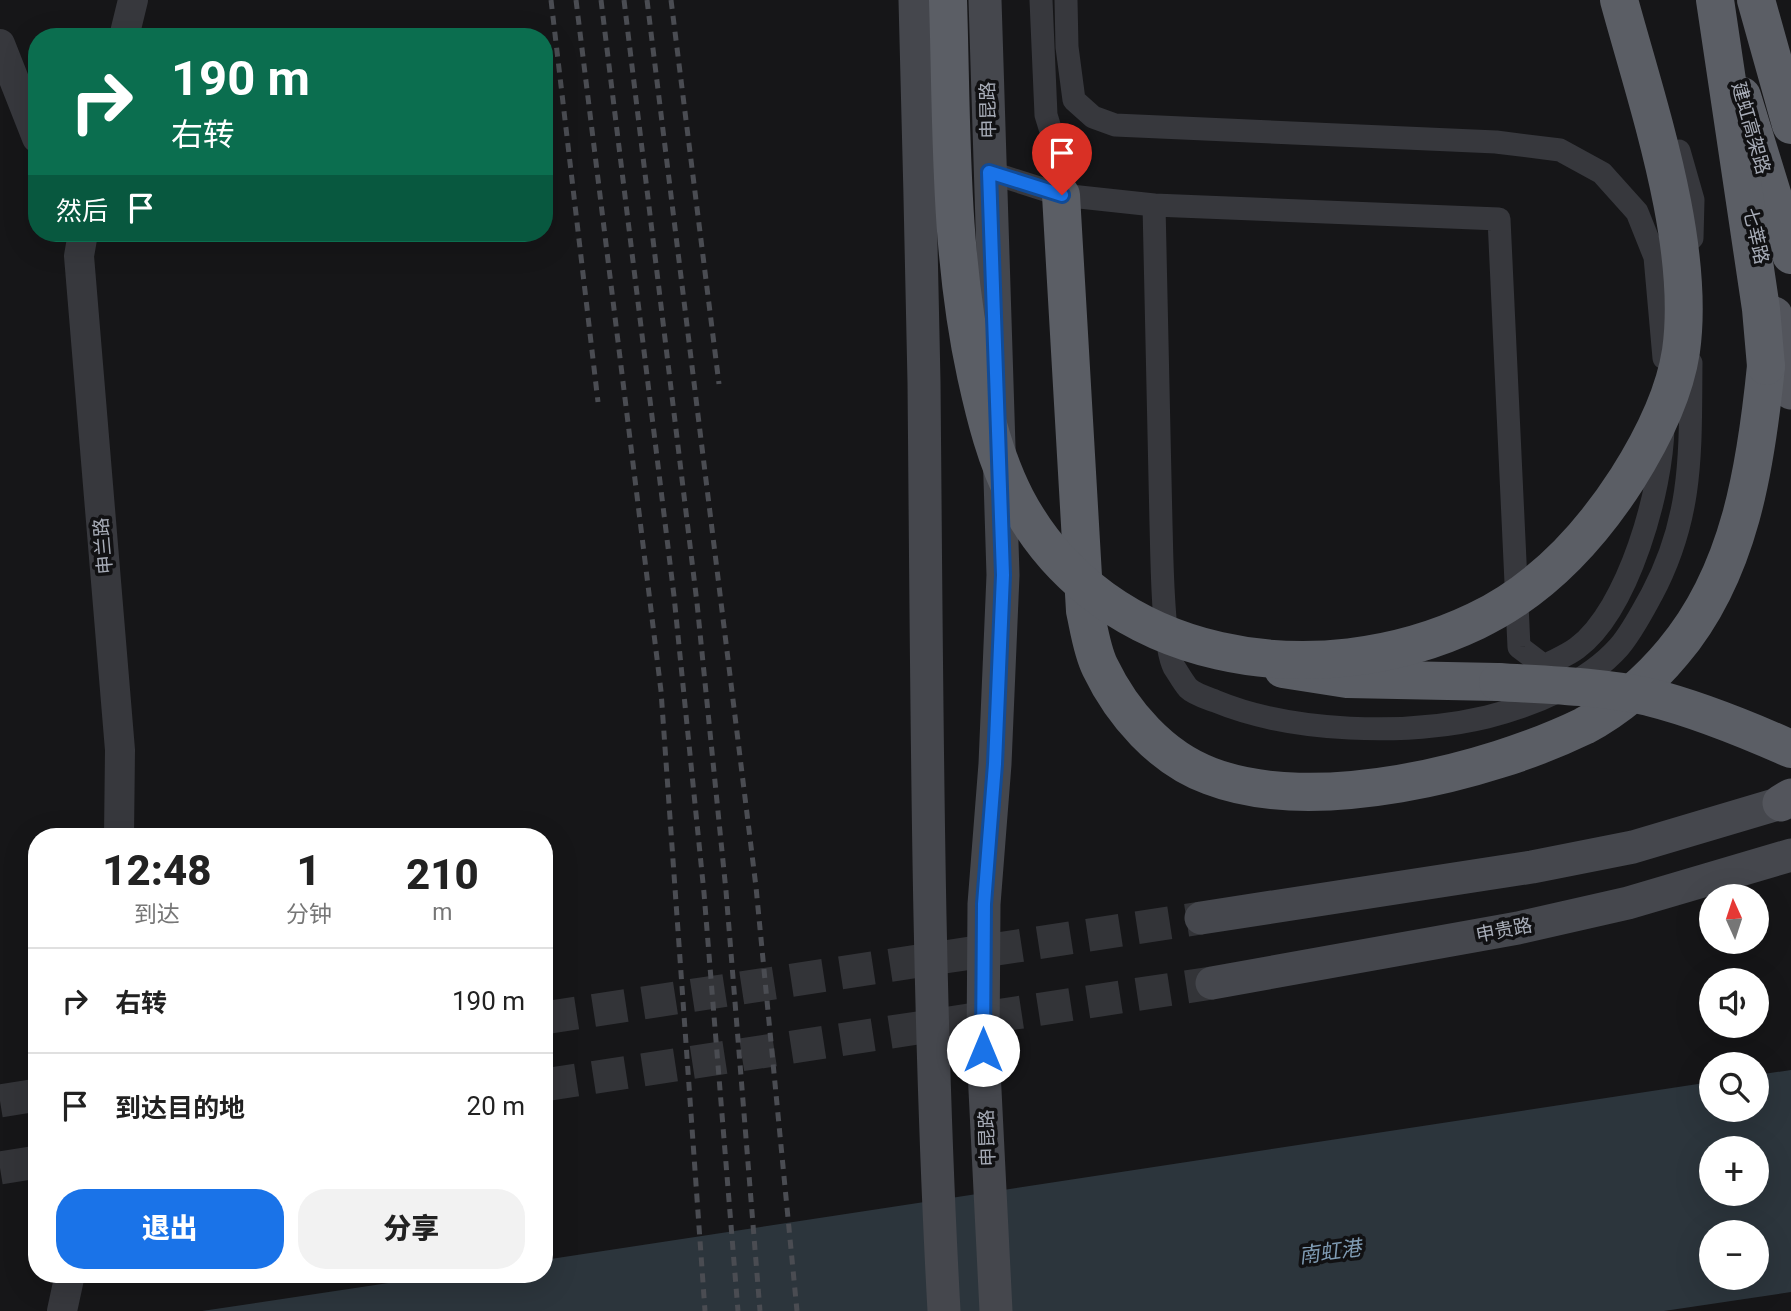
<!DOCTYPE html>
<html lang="zh">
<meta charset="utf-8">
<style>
body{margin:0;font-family:Roboto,"Noto Sans SC",sans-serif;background:#f2f2f2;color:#222;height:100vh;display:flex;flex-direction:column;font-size:26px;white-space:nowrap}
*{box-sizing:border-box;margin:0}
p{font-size:23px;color:#767676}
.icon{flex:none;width:38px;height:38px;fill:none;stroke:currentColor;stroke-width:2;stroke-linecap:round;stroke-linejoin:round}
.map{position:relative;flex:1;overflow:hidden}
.drawer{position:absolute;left:28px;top:828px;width:525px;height:455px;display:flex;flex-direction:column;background:#fff;border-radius:28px;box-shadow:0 7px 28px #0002}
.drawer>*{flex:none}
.top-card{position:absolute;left:28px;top:28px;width:525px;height:214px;border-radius:28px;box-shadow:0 7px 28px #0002;background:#0b6e4f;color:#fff;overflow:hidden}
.needle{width:46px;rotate:357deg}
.controls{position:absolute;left:1699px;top:884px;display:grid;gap:14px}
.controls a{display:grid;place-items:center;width:70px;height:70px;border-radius:50%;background:#fff;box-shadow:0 7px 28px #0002;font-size:35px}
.pin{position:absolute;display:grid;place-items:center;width:60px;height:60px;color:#fff;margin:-72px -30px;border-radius:50% 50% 50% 0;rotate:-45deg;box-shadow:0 0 7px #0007}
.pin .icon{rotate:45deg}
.me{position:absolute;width:77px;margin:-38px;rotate:0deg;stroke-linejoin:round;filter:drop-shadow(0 0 5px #0008)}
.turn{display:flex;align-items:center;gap:24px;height:147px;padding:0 28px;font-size:32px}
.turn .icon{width:91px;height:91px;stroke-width:2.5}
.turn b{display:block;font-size:49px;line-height:60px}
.then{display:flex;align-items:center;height:66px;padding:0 28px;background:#0003;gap:14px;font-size:26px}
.eta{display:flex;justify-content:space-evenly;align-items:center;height:119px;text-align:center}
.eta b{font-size:42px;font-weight:800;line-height:49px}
.cta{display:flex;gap:14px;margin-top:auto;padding:14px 28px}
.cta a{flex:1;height:80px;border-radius:28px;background:#1a73e8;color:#fff;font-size:28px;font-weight:800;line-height:80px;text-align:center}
.cta a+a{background:#f2f2f2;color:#222}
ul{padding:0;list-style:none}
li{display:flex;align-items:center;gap:21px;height:105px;padding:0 28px;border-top:2px solid #e0e0e0}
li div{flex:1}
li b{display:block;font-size:26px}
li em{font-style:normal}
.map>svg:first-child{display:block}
.water{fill:#2c353c;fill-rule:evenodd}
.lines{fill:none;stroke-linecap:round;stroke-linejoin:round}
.secondary-tunnel{stroke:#333438;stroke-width:33;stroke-dasharray:33 17;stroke-linecap:butt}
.minor{stroke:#37383d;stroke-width:23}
.tertiary{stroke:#37383d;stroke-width:30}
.secondary{stroke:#45474d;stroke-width:33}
.primary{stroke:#53555c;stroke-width:37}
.trunk{stroke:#5b5e65;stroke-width:38}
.rail{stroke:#4a4c52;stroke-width:5;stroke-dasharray:9 7;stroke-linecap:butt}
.trunk-bridge{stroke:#5b5e65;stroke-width:38}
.route-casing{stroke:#114b97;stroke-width:18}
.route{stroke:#1a73e8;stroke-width:12}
.labels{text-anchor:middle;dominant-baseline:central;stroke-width:7;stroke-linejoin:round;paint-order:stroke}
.street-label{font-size:19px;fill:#a8adb8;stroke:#111113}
.water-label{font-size:21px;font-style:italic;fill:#7f9bb3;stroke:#111113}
</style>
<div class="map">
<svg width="1791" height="1311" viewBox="0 0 1791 1311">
<rect width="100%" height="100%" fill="#161618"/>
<path class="water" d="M 1791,1070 L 1791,1292 L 1664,1311 L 202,1311 L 448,1274 L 544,1274 L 544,1260 L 1711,1082 L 1712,1110 L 1757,1110 L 1757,1075 ZM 1712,1148 L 1757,1148 L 1757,1194 L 1712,1194 ZM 1712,1232 L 1757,1232 L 1757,1278 L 1712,1278 Z"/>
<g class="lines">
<path class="secondary-tunnel" d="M 544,1018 L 1201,918
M 544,1085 L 1212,983
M 0,1101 L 37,1095
M 0,1168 L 37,1162"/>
<path class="minor" d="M 1041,0 L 1046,115 L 1057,151 L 1061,195
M 1066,0 L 1067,47 L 1074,100 L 1093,117 L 1115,125 L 1496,142 L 1560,150 L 1602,173 L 1637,212 L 1655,257 L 1664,358
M 1679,151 L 1693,200 L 1692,238
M 989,172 L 1061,195 L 1154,205
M 1663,427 C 1662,489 1629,609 1577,648 C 1568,655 1555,660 1544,666 L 1519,647 L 1499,219 L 1154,205 C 1156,311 1159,417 1161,524 C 1162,554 1162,643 1174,667 C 1178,673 1183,682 1188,688 C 1194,694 1207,698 1215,701 C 1292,733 1407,736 1487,717 C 1532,706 1587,683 1619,647 C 1632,632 1642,612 1652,594 C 1694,515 1690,449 1691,363"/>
<path class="tertiary" d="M 124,37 L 133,0
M 0,44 L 37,138
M 83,233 L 79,256 L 120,750 L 119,836
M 62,1311 L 70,1274"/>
<path class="secondary" d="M 915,0 C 918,127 922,255 924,382 C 927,692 927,1002 944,1311
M 985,0 L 1003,575 L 995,764 L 984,904 L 983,1050 L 996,1311
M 1201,918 L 1532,867 L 1633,847 L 1781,803
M 1212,983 L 1518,928 L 1628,903 L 1791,855"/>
<path class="primary" d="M 1774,315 L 1791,391
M 1781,803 L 1791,797"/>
<path class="trunk" d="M 1756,0 L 1791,125
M 1742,96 L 1791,255
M 1061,195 L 1085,611 C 1089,629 1092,651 1100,667 C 1122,713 1161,758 1210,776 C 1314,816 1487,773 1584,726 C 1617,709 1649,681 1673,652 C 1740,573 1756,466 1766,366
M 1283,669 L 1347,679 L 1498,682"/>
<path class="rail" d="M 551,0 L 598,402
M 576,0 L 661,691 L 705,1311
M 601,0 L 674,596 L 704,893 L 738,1311
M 624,0 L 697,603 L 726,891 L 760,1311
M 647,0 L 756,887 L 797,1311
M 671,0 L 719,384"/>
<path class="trunk-bridge" d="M 948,0 C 952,126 949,251 976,375 C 985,416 996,461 1016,499 C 1103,665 1317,697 1476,621 C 1539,591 1589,538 1627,479 C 1651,441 1674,397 1681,351 C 1696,244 1647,103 1619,0
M 1715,0 L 1761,309 L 1766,366
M 1498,682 C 1547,685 1600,686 1649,697 C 1697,709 1746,729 1791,749"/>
</g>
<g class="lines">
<g class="route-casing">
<path id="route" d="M 983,1050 L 984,904 L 995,764 L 1003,575 L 989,172 L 1062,195"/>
</g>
<use href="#route" class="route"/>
</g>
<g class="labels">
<g class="street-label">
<text transform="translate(988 110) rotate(-91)">申昆路</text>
<text transform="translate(1751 128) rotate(74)">建虹高架路</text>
<text transform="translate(1756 236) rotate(77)">七莘路</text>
<text transform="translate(103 546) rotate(-95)">申兰路</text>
<text transform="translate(1504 930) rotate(-11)">申贵路</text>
<text transform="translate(987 1138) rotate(-92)">申昆路</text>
</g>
<g class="water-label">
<text transform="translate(1330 1252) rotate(-8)">南虹港</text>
</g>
</g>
</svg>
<div class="controls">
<a><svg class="needle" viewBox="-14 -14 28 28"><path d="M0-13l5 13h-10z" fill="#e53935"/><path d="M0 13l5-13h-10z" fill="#767676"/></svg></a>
<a><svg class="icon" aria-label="sound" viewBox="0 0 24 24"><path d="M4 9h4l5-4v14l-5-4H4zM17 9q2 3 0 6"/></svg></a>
<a><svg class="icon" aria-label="search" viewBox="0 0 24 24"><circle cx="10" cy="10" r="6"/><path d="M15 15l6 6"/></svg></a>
<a>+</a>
<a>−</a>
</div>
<div class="pin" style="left:1062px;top:195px;background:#d93025"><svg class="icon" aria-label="arrive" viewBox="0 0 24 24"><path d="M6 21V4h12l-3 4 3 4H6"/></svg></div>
<svg class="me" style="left:983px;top:1050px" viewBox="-20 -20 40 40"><circle r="19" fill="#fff"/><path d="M0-13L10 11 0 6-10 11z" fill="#1a73e8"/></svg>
<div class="top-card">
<div class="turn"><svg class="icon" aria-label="right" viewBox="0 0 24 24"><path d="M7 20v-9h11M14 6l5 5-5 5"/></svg><div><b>190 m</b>右转</div></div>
<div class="then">然后<svg class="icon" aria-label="arrive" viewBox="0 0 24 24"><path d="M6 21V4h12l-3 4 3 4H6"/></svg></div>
</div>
<section class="drawer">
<div class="eta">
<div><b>12:48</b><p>到达</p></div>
<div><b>1</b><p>分钟</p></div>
<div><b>210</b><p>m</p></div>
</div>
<ul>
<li><svg class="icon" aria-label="right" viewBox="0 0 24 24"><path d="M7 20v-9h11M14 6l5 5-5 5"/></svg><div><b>右转</b></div><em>190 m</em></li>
<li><svg class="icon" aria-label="arrive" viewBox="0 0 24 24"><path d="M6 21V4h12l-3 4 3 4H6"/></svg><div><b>到达目的地</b></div><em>20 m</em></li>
</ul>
<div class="cta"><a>退出</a><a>分享</a></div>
</section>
</div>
